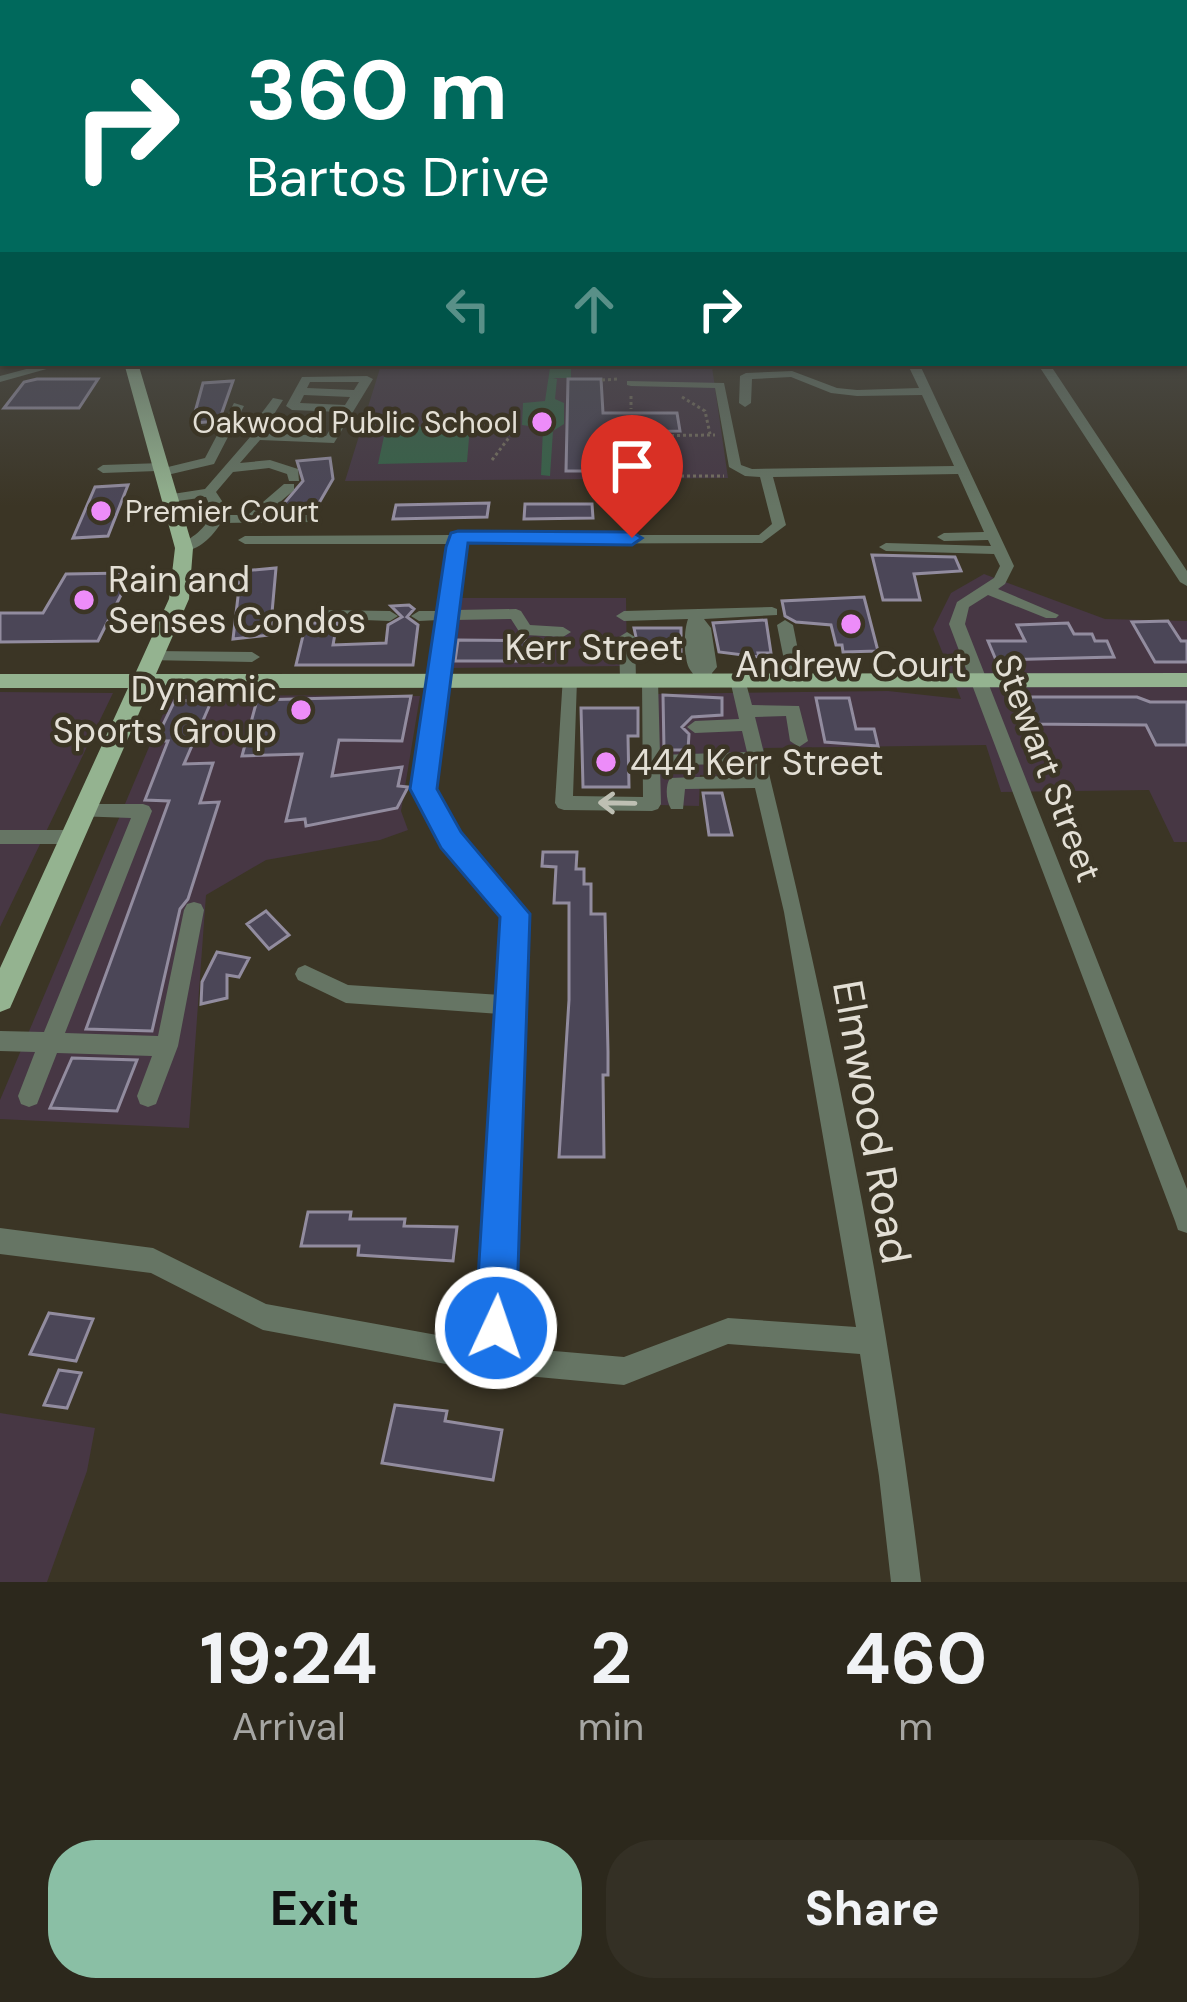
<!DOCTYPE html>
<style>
body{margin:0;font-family:"DM Sans",sans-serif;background:#343025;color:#f1f3f6;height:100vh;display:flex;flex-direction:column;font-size:45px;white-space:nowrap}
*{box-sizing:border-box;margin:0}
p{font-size:39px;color:#a6a6a3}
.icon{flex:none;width:66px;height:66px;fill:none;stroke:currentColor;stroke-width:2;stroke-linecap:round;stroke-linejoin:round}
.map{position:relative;height:1582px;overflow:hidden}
.drawer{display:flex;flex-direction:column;background:#2c281c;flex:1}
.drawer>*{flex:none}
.banner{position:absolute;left:0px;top:0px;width:1188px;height:366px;box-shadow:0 3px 9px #0004,0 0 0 3px #48443b;background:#00695c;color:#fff;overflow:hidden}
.pin{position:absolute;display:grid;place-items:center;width:102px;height:102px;color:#fff;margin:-123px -51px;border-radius:50% 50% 50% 0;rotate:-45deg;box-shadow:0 0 12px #0007}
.pin .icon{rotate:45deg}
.me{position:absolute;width:132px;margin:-66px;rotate:3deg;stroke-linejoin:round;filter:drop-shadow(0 0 9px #0008)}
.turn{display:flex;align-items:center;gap:42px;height:252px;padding:0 48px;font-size:54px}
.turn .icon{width:156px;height:156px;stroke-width:2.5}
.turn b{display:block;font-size:84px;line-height:102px}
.lanes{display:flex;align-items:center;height:114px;padding:0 48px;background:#0003;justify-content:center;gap:60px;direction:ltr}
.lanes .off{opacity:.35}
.eta{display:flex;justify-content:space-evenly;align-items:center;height:204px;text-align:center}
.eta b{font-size:72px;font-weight:700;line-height:84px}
.action{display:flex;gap:24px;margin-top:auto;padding:24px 48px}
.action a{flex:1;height:138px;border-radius:48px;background:#8abfa5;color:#111;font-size:48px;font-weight:700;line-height:138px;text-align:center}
.action a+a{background:#343025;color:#f1f3f6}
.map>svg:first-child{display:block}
.commercial{fill:#473744}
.education{fill:#463845}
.green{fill:#376349}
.building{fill:#4b4657;stroke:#928c9f;stroke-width:3}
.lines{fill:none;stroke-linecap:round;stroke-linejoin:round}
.path{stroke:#756f61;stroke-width:3;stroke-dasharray:3 3;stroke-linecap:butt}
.minor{fill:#667564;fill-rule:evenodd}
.major{fill:#94b390;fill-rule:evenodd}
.oneway{stroke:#bebfb3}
.route{fill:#1a73e8;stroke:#114b97;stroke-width:3}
.poi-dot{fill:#ed8cf9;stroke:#3b3525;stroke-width:4.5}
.labels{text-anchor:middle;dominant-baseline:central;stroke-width:9;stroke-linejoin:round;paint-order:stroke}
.far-poi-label{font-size:30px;fill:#e3dfd5;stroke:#3b3525;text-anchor:end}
.poi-label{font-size:36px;fill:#e3dfd5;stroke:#3b3525;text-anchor:start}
.street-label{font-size:36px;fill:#e3dfd5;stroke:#3b3525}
.near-street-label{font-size:42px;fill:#e3dfd5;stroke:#3b3525}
</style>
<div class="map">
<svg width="1187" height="1582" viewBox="0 0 1187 1582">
<rect width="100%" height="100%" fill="#3b3525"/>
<path class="commercial" d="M 984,574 L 1105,619 L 1187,621 L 1187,842 L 1174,842 L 1149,790 L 1001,792 L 986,745 L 764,748 L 760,781 L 700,775 L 699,806 L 658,805 L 651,694 L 888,691 L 961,699 L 933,629 L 951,593 Z
M 457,598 L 626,598 L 627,666 L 451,668 Z
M 0,692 L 113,693 L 0,927 Z
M 171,695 L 420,696 L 401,811 L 408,830 L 380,840 L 266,860 L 206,895 L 189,1128 L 0,1119 L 0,1100 Z
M 0,1413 L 95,1428 L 87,1471 L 47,1582 L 0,1582 Z"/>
<path class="education" d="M 381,365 L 712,367 L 728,478 L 345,481 Z"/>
<path class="green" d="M 550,368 L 571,368 L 571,378 L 553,378 L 557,379 L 555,399 L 564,403 L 564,424 L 553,431 L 550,476 L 541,475 L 543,428 L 522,425 L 523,403 L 545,401 Z
M 470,426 L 467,462 L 378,464 L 386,427 Z"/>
<path class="building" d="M 37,379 L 98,379 L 79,408 L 4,408 L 24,382 Z
M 568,379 L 601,379 L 603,413 L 677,413 L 680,431 L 616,432 L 619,471 L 566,471 Z
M 233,381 L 219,421 L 192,423 L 203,383 Z
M 330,458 L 333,479 L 315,510 L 281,507 L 303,481 L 297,461 Z
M 128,485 L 108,536 L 73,538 L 95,487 Z
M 489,503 L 487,517 L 393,519 L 396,505 Z
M 525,504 L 592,504 L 593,518 L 524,519 Z
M 872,555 L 955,557 L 961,571 L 914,574 L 920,600 L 883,600 Z
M 276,568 L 270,635 L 233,639 L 241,571 Z
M 125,573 L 119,587 L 125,587 L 98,641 L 0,642 L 0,613 L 43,613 L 66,574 Z
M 864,597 L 878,651 L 843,652 L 842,645 L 836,645 L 831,625 L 796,622 L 785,616 L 782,601 Z
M 409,605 L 414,609 L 407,617 L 418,625 L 413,665 L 296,665 L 306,623 L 337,623 L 333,645 L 386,643 L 388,625 L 402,617 L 391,606 Z
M 766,620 L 771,653 L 758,653 L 759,657 L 719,652 L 713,623 Z
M 1168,621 L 1181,641 L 1187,641 L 1187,662 L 1155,662 L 1132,622 Z
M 1068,623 L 1074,634 L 1092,634 L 1095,641 L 1107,641 L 1114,657 L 996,660 L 988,641 L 1025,641 L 1017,625 Z
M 634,628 L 681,628 L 681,655 L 640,655 Z
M 458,640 L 551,641 L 550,661 L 455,661 Z
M 663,695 L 722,698 L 722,715 L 692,717 L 682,727 L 689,734 L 688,750 L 664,750 Z
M 411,696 L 402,741 L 339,740 L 332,776 L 402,767 L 398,786 L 408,787 L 397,808 L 306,826 L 305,819 L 286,821 L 302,754 L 242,756 L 257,700 Z
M 1013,697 L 1137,697 L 1150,702 L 1187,702 L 1187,745 L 1156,745 L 1146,725 L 1024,724 Z
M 816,698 L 849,698 L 856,729 L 874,729 L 878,746 L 825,742 Z
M 175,700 L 211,702 L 184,764 L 213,763 L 200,803 L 219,802 L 188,899 L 180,909 L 152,1031 L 86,1029 L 169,801 L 145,800 L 168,741 L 155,741 Z
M 581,708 L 638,708 L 638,736 L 628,736 L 629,787 L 583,787 Z
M 703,793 L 722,793 L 732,835 L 709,835 Z
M 543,852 L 577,852 L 576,869 L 584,869 L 584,884 L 591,884 L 591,914 L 605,914 L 608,1052 L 608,1075 L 603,1075 L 604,1157 L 559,1157 L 569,1000 L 569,903 L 554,903 L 556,867 L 542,866 Z
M 266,911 L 289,935 L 269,949 L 247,924 Z
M 217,952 L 249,958 L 239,977 L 227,975 L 227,998 L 201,1004 L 202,982 Z
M 72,1058 L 137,1060 L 117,1111 L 50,1108 Z
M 308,1212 L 351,1212 L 350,1219 L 405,1219 L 404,1226 L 457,1227 L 453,1261 L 358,1255 L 359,1246 L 301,1246 Z
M 49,1313 L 93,1319 L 76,1361 L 30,1354 Z
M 59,1370 L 81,1373 L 67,1408 L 44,1405 Z
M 395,1405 L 447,1411 L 445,1421 L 502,1430 L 493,1480 L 382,1463 Z"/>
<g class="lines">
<path class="path" d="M 602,380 L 619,379
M 631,396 L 631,409
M 682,397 L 705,411 L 710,434
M 492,460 L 511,435
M 626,474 L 625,436 L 715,435
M 603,476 L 724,476"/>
<path class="minor" d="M 1185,328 L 1187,328 L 1187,334 L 1185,334 Z
M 49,363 L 68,363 L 0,382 L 0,376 Z
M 907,363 L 919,363 L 1014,566 L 1005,584 L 998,589 L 1059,615 L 1056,618 L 1046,618 L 988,595 L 969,607 L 965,624 L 1187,1189 L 1187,1233 L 1178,1230 L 1175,1221 L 949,624 L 957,602 L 994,578 L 1000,566 L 994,554 L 886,551 L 879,547 L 886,543 L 991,546 L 988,540 L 944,541 L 937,537 L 944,533 L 984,532 L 958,474 L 773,477 L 786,525 L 762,543 L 464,544 L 455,610 L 516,609 L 521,611 L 530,625 L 563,627 L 571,632 L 563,637 L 525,635 L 520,633 L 511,619 L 454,620 L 432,789 L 458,835 L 525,914 L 508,1347 L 624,1357 L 728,1318 L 856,1327 L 784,912 L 755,788 L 685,789 L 683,809 L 671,809 C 666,801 665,786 670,778 L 752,775 L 750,764 L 660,765 L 661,804 L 658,809 L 652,811 L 564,810 L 558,808 L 555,803 L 563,676 L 569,675 L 577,680 L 573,796 L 643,797 L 642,680 L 644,676 L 650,675 L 658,680 L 660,755 L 747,752 L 742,731 L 695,733 L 687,727 L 695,721 L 739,719 L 730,680 L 732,676 L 744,676 L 752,705 L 799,706 L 808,741 L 799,747 L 790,741 L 786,716 L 755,717 C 826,1000 886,1292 921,1582 L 891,1582 L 879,1476 L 860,1354 L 728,1344 L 624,1385 L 494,1373 L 263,1330 L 151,1273 L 0,1254 L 0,1228 L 153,1248 L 266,1304 L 481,1343 L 500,1014 L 346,1003 L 298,980 L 295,974 L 298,968 L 305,965 L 348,985 L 501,995 L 505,916 L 444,845 L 414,789 L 439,620 L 419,621 L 411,616 L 419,611 L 440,611 L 450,544 L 245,544 L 238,540 L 245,536 L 452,535 L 458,533 L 464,535 L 759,535 L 772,524 L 760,477 L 745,476 L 729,467 L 715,388 L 631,386 L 627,385 L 627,381 L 724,383 L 741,465 L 752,469 L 954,466 L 922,395 L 857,396 L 831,393 L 791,377 L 752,379 L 751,403 L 745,407 L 739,403 L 740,376 L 746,373 L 792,371 L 837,388 L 857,390 L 919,388 Z
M 1037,363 L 1049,363 L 1187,571 L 1187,586 L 1180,582 Z
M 367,376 L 373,379 L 334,443 L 260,440 L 240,463 L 270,460 L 298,469 L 299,481 L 289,481 L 287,474 L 269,468 L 233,472 L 216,492 L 222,501 L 224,515 L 248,515 L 284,484 L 294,484 L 294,490 L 265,515 L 307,515 L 312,516 L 312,522 L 221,523 C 212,537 197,553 179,551 L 179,545 C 199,534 218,520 206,497 L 171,502 L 166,501 L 166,495 L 205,489 L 251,436 L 249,430 L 273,398 L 283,400 L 262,433 L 326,436 L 341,412 L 292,410 L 286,406 L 302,377 ZM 310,382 L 359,382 L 354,390 L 307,388 ZM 304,395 L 350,397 L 345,405 L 300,403 Z
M 234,403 L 244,406 L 214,464 L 163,476 L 157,471 L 103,473 L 97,469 L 103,465 L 162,463 L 168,467 L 205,458 Z
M 772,607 L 777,609 L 777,615 L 704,619 L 711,628 L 717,667 L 712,673 L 711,684 L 699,684 C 697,678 692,673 689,668 C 683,655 684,630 688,619 L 624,621 L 616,616 L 624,611 Z
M 317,610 L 390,611 L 398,616 L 390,621 L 312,618 L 312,612 Z
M 785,620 L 793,625 L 804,680 L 796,685 L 788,680 L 777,625 Z
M 627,632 L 635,637 L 636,680 L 628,685 L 620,680 L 619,637 Z
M 153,651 L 252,652 L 260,657 L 252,662 L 147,660 L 145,656 Z
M 81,804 L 143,804 L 149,806 L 152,811 L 65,1033 L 158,1036 L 184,910 L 187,904 L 194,902 L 201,904 L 204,910 L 178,1046 L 156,1104 L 148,1107 L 140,1104 L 137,1096 L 152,1056 L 57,1053 L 37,1104 L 29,1107 L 21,1104 L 18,1096 L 35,1052 L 0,1051 L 0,1031 L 44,1032 L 131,818 L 75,816 L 72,811 L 75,806 Z
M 0,830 L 69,830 L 76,832 L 78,837 L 76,842 L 69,844 L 0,844 Z"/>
<path class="major" d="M 124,363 L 138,363 L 193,548 L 189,599 L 156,674 L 1187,673 L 1187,687 L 150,688 L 14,999 L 10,1008 L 0,1012 L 0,968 L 128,688 L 0,688 L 0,674 L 135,674 L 169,599 L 175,548 Z"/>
</g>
<defs><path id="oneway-shaft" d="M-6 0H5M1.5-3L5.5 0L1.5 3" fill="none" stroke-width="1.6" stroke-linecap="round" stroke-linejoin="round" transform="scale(3)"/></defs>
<use class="oneway" href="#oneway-shaft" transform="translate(617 803) rotate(-179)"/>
<linearGradient id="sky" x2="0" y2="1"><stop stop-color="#201d14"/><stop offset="0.56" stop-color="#4f5151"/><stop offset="1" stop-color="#4f5151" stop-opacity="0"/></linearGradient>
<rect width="1187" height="506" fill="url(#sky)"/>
<path class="route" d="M 458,531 L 632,532 L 642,538 L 632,545 L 468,543 L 437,789 L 461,832 L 530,914 L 516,1328 L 510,1342 L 496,1348 L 481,1342 L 475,1328 L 500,917 L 441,848 L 410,789 L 446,547 L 451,533 Z"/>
<g class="poi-dot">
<circle cx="542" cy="422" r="12"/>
<circle cx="101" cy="511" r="12"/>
<circle cx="84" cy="600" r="12"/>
<circle cx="851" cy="624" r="12"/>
<circle cx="301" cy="710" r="12"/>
<circle cx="606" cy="762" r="12"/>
</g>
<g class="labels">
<g class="far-poi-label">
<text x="518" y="422">Oakwood Public School</text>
<text x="125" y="511" text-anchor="start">Premier Court</text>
</g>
<g class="poi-label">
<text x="108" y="579">Rain and<tspan x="108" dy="41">Senses Condos</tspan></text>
<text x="851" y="664" text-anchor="middle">Andrew Court</text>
<text x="277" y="689" text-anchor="end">Dynamic<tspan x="277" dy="41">Sports Group</tspan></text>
<text x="630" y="762">444 Kerr Street</text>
</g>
<g class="street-label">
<text x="594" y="647">Kerr Street</text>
<text transform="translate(1048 768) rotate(69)">Stewart Street</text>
</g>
<g class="near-street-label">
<text transform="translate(872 1122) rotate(80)">Elmwood Road</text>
</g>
</g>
</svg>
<div class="pin" style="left:632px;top:538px;background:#d93025"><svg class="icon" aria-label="arrive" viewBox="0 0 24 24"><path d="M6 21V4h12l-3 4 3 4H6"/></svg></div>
<svg class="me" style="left:496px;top:1328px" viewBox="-20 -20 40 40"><circle r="17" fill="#1a73e8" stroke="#fff" stroke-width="3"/><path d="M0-11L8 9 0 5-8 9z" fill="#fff"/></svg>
<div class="banner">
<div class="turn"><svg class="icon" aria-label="right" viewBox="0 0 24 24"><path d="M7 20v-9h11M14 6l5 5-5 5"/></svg><div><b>360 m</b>Bartos Drive</div></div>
<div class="lanes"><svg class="icon off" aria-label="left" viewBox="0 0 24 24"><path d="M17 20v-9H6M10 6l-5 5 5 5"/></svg><svg class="icon off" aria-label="ahead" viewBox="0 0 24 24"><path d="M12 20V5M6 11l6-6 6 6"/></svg><svg class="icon" aria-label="right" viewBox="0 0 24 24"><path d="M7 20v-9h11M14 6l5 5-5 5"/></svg></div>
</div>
</div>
<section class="drawer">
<div class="eta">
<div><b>19:24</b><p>Arrival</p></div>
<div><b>2</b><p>min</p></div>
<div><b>460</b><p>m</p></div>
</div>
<div class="action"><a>Exit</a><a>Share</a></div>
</section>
